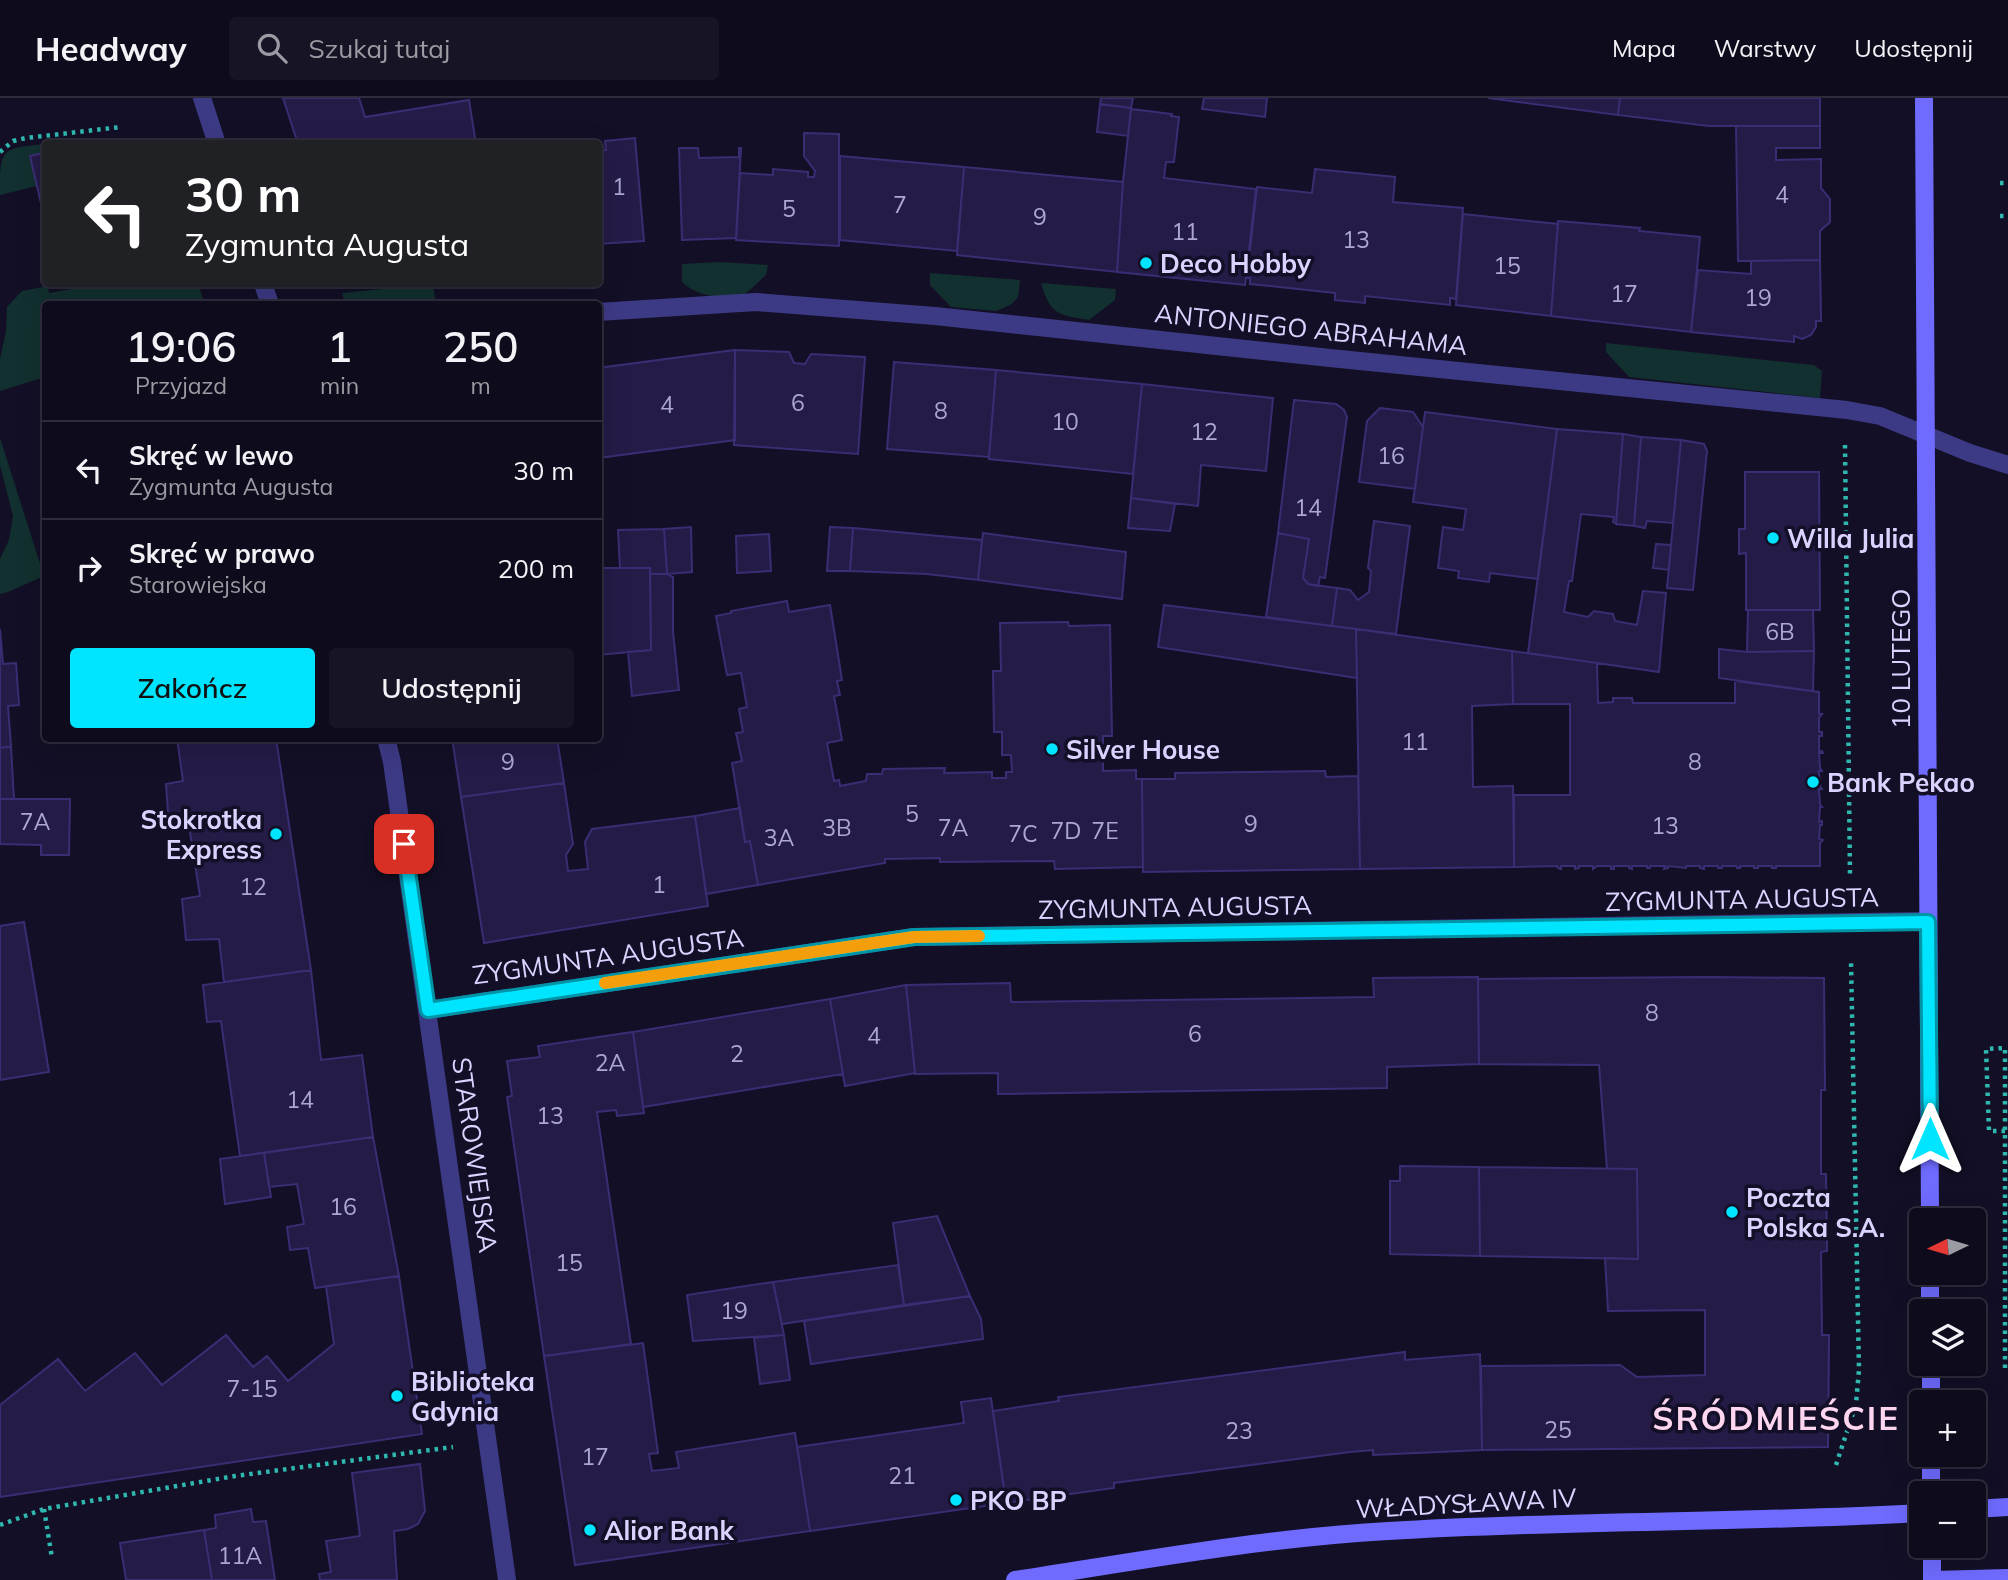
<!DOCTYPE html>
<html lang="pl">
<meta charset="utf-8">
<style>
body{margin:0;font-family:Mulish,sans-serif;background:#171425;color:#f1f3f6;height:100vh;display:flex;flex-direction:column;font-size:26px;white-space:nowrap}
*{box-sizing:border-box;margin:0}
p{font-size:23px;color:#9b9ba3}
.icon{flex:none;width:38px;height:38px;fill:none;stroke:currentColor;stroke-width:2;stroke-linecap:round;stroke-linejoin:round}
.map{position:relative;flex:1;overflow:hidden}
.sheet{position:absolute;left:42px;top:203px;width:560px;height:441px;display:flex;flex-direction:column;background:#0e0b1c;border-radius:7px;box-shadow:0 7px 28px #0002,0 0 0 2px #2e2b3b}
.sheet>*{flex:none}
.top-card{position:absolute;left:42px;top:42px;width:560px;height:147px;border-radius:7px;box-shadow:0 7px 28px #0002,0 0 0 2px #2e2b3b;background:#202124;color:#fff;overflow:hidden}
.needle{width:46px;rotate:265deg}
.buttons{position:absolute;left:1909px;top:1110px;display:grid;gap:14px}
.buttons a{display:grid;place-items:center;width:77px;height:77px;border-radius:7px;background:#0e0b1c;box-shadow:0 7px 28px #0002,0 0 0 2px #2e2b3b;font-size:35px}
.pin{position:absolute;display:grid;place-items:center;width:60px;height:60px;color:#fff;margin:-30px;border-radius:14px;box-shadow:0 4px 10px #0006}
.me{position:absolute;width:77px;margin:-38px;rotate:0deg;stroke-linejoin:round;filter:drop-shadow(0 0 5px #0008)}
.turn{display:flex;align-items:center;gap:24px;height:147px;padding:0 28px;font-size:32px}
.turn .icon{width:91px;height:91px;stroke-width:2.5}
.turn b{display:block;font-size:49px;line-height:60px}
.eta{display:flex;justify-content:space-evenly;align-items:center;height:119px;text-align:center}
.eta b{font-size:42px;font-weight:600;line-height:49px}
.primary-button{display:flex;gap:14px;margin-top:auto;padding:14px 28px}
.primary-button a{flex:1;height:80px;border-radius:7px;background:#00e5ff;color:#111;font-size:28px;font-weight:600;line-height:80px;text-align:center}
.primary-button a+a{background:#171425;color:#f1f3f6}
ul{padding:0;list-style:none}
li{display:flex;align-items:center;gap:21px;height:98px;padding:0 28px;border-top:2px solid #2e2b3b}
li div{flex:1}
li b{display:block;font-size:26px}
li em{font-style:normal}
header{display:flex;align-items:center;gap:42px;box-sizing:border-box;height:98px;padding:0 35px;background:#0e0b1c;border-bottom:2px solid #2e2b3b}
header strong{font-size:33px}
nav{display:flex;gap:38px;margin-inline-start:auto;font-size:24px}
.search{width:490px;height:63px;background:#171425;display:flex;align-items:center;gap:18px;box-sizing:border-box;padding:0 24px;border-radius:7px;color:#9b9ba3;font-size:26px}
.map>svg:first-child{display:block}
.green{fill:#12302f}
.building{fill:#241b47;stroke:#3b2d73;stroke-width:2}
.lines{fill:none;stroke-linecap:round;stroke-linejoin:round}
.path{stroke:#2fb8b0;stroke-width:4.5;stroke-dasharray:3.5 5;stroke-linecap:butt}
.street{stroke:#3d3a85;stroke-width:18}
.secondary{stroke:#6f6bff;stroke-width:18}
.route-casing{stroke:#0095a6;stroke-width:18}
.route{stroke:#00e5ff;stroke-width:12}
.slow{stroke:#f59e0b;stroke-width:12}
.poi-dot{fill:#00e5ff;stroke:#130f26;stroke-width:2.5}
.labels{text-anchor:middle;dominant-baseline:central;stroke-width:7;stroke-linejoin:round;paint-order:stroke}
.number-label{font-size:23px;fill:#aca6d1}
.poi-label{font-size:26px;font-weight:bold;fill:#d9d4ff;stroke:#130f26;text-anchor:start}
.street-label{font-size:26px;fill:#d9d4ff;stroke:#130f26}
.district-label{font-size:33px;font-weight:bold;letter-spacing:2px;fill:#ffd6f0;stroke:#130f26}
</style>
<header>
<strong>Headway</strong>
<div class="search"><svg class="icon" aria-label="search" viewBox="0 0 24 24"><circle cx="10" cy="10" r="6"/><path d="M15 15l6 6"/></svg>Szukaj tutaj</div>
<nav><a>Mapa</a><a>Warstwy</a><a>Udostępnij</a></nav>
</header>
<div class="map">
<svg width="2008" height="1482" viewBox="0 0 2008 1482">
<rect width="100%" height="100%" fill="#130f26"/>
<path class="green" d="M 46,46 L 45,54 L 30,58 L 37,88 L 0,97 C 0,51 0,50 46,46 Z
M 720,164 L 768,167 L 766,177 C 759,183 748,196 740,198 C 721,202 695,197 682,184 L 682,166 Z
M 930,175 L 1020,182 L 1018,199 L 1012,206 L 996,213 L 951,209 L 930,187 Z
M 1041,185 L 1116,191 L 1115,202 L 1089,222 C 1059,217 1050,217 1041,185 Z
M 99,186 L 198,186 L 205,206 L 46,206 L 45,279 L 0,293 L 0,261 L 6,233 L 7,209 L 22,193 L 48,188 L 49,195 Z
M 433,186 L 436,206 L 345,206 L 342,195 Z
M 1606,245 L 1814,267 L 1822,273 L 1820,300 L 1629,279 L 1606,254 Z
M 0,340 L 44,478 L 8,494 L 0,496 L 0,461 L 9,442 L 13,418 L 0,367 Z"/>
<path class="building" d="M 283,0 L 359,0 L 365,19 L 469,2 L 476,46 L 298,46 Z
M 1101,0 L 1133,0 L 1131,10 L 1100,6 Z
M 1204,0 L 1267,0 L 1265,19 L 1202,11 Z
M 1488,0 L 1620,0 L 1618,17 Z
M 1620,0 L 1820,0 L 1820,28 L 1709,28 L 1618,17 Z
M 1100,6 L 1131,10 L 1128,38 L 1097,34 Z
M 1131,11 L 1172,16 L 1171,18 L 1179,19 L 1174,64 L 1166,64 L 1164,80 L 1256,91 L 1245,187 L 1117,174 L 1123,84 Z
M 1736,28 L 1820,28 L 1820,50 L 1776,50 L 1776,62 L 1821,61 L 1821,90 L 1830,101 L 1830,124 L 1820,133 L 1820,162 L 1738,163 Z
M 804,35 L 839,36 L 839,148 L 736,142 L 740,75 L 773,77 L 773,71 L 808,74 L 808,79 L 814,79 L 815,73 L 804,58 Z
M 635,40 L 644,143 L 598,146 L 598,52 L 606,52 L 605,43 Z
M 679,50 L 698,50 L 699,60 L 739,59 L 739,50 L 741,50 L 736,140 L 682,142 Z
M 46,54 L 46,127 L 30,58 Z
M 840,58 L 964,69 L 957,153 L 840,142 Z
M 964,69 L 1123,84 L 1117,174 L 957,157 Z
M 1315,71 L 1395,79 L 1393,104 L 1463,110 L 1456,201 L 1450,200 L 1450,207 L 1365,198 L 1365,205 L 1335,202 L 1335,195 L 1250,186 L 1250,180 L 1247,179 L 1257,89 L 1312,95 Z
M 1463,116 L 1558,126 L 1551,218 L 1456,207 Z
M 1558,123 L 1640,130 L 1639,133 L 1700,139 L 1691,234 L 1551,218 Z
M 1820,162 L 1821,223 L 1816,223 L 1816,229 L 1811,237 L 1802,241 L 1794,238 L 1794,244 L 1691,234 L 1698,172 L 1751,176 L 1751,163 Z
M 735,252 L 789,254 L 794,265 L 805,266 L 811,256 L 865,259 L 858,356 L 734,347 Z
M 735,252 L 735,342 L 598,360 L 598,270 Z
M 894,264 L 996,272 L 989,359 L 887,351 Z
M 996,272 L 1142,286 L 1133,376 L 989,361 Z
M 1142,286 L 1273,300 L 1266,373 L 1201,367 L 1198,408 L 1131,400 Z
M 1294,302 L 1336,306 L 1344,312 L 1347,319 L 1325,480 L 1320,479 L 1318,488 L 1308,486 L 1303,480 L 1309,441 L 1278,435 Z
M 1380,310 L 1413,314 L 1423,329 L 1415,391 L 1359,384 L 1367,323 Z
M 1425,314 L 1557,331 L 1538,481 L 1490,475 L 1489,484 L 1458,480 L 1459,473 L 1438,470 L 1443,429 L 1463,432 L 1466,411 L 1413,404 Z
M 1557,331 L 1623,336 L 1616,426 L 1613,424 L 1614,419 L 1581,416 L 1572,483 L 1569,483 L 1564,514 L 1588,519 L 1594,513 L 1613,516 L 1615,523 L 1637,527 L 1643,493 L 1666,495 L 1659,574 L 1528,555 Z
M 1623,336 L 1641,339 L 1634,428 L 1616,426 Z
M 1641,339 L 1681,342 L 1673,425 L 1647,423 L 1645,430 L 1634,428 Z
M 1681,342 L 1704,346 L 1707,353 L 1693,492 L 1667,490 Z
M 1745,374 L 1819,374 L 1820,512 L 1746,512 L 1746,455 L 1739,456 L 1739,431 L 1745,431 Z
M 1131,400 L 1175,406 L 1170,433 L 1128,430 Z
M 1374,423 L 1410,428 L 1396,536 L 1332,528 L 1337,490 L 1350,492 L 1358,502 L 1369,494 L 1371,473 L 1368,470 Z
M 691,429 L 692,474 L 667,476 L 664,431 Z
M 830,429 L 853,430 L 850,473 L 827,473 Z
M 853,430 L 982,442 L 978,482 L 927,476 L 850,473 Z
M 664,431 L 667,476 L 650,476 L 650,470 L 620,470 L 618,432 Z
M 983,435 L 1126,454 L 1122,501 L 978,482 Z
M 1278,435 L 1309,441 L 1303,480 L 1308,486 L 1337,490 L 1332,528 L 1266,519 Z
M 769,436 L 771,473 L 737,475 L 736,438 Z
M 1656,446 L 1671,447 L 1669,472 L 1653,470 Z
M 598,470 L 650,470 L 651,552 L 598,557 Z
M 650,476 L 667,476 L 673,479 L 673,534 L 679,592 L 632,598 L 628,554 L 651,552 Z
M 787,503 L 789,514 L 830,507 L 842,582 L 837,583 L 840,597 L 834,598 L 842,642 L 827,645 L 834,683 L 839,682 L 840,688 L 866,683 L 867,676 L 882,676 L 883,671 L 945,670 L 944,675 L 992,674 L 992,680 L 1006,680 L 1006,674 L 1012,674 L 1011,657 L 1002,657 L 1002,634 L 994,634 L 993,573 L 1001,573 L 1000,525 L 1068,524 L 1069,528 L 1110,527 L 1112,638 L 1103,638 L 1103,673 L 1136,672 L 1136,681 L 1142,681 L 1143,769 L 1055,771 L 1054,763 L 940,764 L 940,760 L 885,761 L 885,765 L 758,787 L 750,743 L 745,744 L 732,665 L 742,663 L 736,635 L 743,634 L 739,611 L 747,609 L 741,575 L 727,577 L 716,518 L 731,515 L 731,513 Z
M 1164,507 L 1356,531 L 1357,580 L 1158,549 Z
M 1748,512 L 1813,512 L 1814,553 L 1747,554 Z
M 0,531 L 3,566 L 16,565 L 19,607 L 8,608 L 11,648 L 0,650 Z
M 1356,531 L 1512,553 L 1513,606 L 1472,608 L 1473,689 L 1513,688 L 1514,769 L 1360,771 Z
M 1719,551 L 1747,554 L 1814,553 L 1813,593 L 1719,580 Z
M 1512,553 L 1597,565 L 1598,605 L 1613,604 L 1613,600 L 1632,600 L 1633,605 L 1735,605 L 1735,583 L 1819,594 L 1819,616 L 1822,616 L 1819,620 L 1819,634 L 1822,634 L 1822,638 L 1819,638 L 1819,653 L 1822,653 L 1823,655 L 1819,655 L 1820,670 L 1822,673 L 1819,673 L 1820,688 L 1822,691 L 1819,691 L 1820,706 L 1822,709 L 1820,709 L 1819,724 L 1822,723 L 1822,727 L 1820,727 L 1819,741 L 1823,742 L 1820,745 L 1820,768 L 1776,768 L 1776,770 L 1772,770 L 1772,768 L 1758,768 L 1758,770 L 1754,770 L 1754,768 L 1740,768 L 1740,770 L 1737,770 L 1736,768 L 1722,768 L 1722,770 L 1718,770 L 1718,768 L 1704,768 L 1704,771 L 1700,770 L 1700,768 L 1686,768 L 1686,770 L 1668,768 L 1668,770 L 1664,771 L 1665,768 L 1650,768 L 1650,770 L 1647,770 L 1647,768 L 1632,768 L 1632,771 L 1629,770 L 1629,768 L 1614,768 L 1614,771 L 1611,771 L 1611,768 L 1597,768 L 1593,771 L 1593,768 L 1579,768 L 1579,770 L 1575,771 L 1575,768 L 1561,768 L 1561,771 L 1558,770 L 1557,768 L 1514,769 L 1514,697 L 1570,697 L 1570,606 L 1513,606 Z
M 177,640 L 276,640 L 311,872 L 224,884 L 219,841 L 186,842 L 182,801 L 200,798 L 189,728 L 169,729 L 166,686 L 183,683 Z
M 452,640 L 557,640 L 564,685 L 461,699 Z
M 11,648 L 14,701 L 0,701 L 0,650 Z
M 1325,673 L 1326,679 L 1358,678 L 1360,771 L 1143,774 L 1142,681 L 1175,681 L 1175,675 Z
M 564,685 L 573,746 L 566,757 L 568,773 L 588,771 L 585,744 L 592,731 L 695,718 L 708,808 L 484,845 L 461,699 Z
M 0,701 L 70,701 L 69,757 L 41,757 L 41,747 L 0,746 Z
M 740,710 L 745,744 L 750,743 L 758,787 L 706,796 L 695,718 Z
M 24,824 L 49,974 L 0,982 L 0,828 Z
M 311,872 L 321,962 L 362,957 L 373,1039 L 240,1058 L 221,923 L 207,924 L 203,887 Z
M 1478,879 L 1479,966 L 1387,969 L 1387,990 L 998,996 L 998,975 L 915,976 L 906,887 L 1010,885 L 1011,904 L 1374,899 L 1373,880 Z
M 1706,879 L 1824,880 L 1825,992 L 1821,992 L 1821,1076 L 1826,1076 L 1827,1153 L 1821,1154 L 1822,1237 L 1829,1237 L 1828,1349 L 1482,1352 L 1481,1268 L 1620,1267 L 1637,1279 L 1705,1277 L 1705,1212 L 1608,1213 L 1605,1160 L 1638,1161 L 1637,1071 L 1607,1071 L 1599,967 L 1479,966 L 1478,881 Z
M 906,887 L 915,975 L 845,988 L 830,901 Z
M 830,901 L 843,976 L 643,1009 L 633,934 Z
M 633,934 L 644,1015 L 617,1018 L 616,1012 L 597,1014 L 631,1246 L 544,1258 L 507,999 L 512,998 L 507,963 L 540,959 L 538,948 Z
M 373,1039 L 399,1178 L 315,1190 L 308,1150 L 290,1152 L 287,1129 L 304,1126 L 297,1086 L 269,1089 L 264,1055 Z
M 264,1055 L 271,1099 L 225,1106 L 220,1061 Z
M 1400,1068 L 1479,1069 L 1480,1158 L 1390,1156 L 1390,1083 L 1400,1083 Z
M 1479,1069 L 1637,1071 L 1638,1161 L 1480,1158 Z
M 937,1118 L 970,1198 L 904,1207 L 893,1125 Z
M 898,1167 L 904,1207 L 782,1226 L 773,1184 Z
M 399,1178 L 422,1336 L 0,1399 L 0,1307 L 58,1261 L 85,1293 L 135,1255 L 162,1287 L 226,1237 L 253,1269 L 267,1258 L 288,1283 L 334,1246 L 326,1188 Z
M 773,1184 L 784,1237 L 693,1243 L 687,1197 Z
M 970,1198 L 981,1221 L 983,1241 L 811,1266 L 804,1223 Z
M 784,1237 L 790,1282 L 760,1286 L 754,1240 Z
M 643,1245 L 658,1355 L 649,1356 L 652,1373 L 679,1370 L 676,1354 L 795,1335 L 810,1433 L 575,1467 L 544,1258 Z
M 1405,1254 L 1405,1262 L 1480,1256 L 1482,1352 L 1373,1357 L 1373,1352 L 1350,1354 L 1114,1385 L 1114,1390 L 1006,1405 L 993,1313 L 1059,1303 L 1058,1299 Z
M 991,1300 L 1006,1405 L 810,1433 L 795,1335 L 797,1349 L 964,1325 L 961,1304 Z
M 420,1366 L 425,1413 L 418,1426 L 408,1431 L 394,1433 L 397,1482 L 320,1482 L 319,1476 L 331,1474 L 326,1443 L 360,1438 L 352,1375 Z
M 251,1411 L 253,1424 L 266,1423 L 275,1482 L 212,1482 L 204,1432 L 216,1430 L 215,1417 Z
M 204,1432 L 212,1482 L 126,1482 L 120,1445 Z"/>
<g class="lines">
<path class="path" d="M 0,54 L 13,43 L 26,40 L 121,29
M 2000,85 L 2008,85
M 2000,118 L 2008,118
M 1845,347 L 1850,777
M 2005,1033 L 1989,1033 L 1986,951 L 2005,950 L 2005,1271 L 2008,1271
M 1836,1367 L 1856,1306 L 1859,1272 L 1851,863
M 44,1411 L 52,1460
M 0,1427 L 44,1411 L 235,1378 L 453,1349"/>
<path class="street" d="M 202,0 L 217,46
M 263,186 L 270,206
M 598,214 L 756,204 L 935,218 L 1330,260 L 1847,312 L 1880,318 L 1970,355 L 2008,367
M 386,640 L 392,664 L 507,1482
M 428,912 L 914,839 L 1928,823"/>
<path class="secondary" d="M 1924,0 L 1930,1122
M 1930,1174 L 1930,1213
M 1931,1265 L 1931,1304
M 1931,1356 L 1931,1395
M 1974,1411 L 2008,1409
M 1932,1447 L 1932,1482
M 1015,1482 C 1139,1463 1263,1440 1388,1433 C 1565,1422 1744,1425 1922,1415
M 1933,1482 L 2008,1480"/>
</g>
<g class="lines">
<g class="route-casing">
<path id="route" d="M 404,746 L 428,912 L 914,839 L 1928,824 L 1930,1041"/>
</g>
<use href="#route" class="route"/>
<path class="slow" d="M 605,885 L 914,839 L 979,838"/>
</g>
<g class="poi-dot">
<circle cx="1146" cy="165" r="7"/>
<circle cx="1773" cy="440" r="7"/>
<circle cx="1052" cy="651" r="7"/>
<circle cx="1813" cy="684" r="7"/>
<circle cx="276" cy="736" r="7"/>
<circle cx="1732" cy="1114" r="7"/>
<circle cx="397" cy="1298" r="7"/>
<circle cx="956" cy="1402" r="7"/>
<circle cx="590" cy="1432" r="7"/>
</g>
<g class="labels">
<g class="number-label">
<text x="619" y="88">1</text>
<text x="1782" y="96">4</text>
<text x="900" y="106">7</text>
<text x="789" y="110">5</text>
<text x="1040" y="118">9</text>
<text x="1185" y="133">11</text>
<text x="1356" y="141">13</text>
<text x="1507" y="167">15</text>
<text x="1624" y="195">17</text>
<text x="1758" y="199">19</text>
<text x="798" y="304">6</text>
<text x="667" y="306">4</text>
<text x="941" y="312">8</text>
<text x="1065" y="323">10</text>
<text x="1204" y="333">12</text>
<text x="1391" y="357">16</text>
<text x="1308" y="409">14</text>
<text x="1780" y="533">6B</text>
<text x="1415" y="643">11</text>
<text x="508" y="663">9</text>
<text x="1695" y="663">8</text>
<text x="912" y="715">5</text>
<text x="35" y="723">7A</text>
<text x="1251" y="725">9</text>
<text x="1665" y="727">13</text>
<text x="837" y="729">3B</text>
<text x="953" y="729">7A</text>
<text x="1066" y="732">7D</text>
<text x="1105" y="732">7E</text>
<text x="1023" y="735">7C</text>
<text x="779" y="739">3A</text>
<text x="659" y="786">1</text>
<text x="253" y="788">12</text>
<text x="1652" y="914">8</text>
<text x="1195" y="935">6</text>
<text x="874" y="937">4</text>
<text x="737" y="955">2</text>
<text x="610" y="964">2A</text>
<text x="300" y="1001">14</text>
<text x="550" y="1017">13</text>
<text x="343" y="1108">16</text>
<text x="569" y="1164">15</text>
<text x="734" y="1212">19</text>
<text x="252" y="1290">7-15</text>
<text x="1558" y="1331">25</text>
<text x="1239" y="1332">23</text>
<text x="595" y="1358">17</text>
<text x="902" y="1377">21</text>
<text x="240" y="1457">11A</text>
</g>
<g class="poi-label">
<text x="1160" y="165">Deco Hobby</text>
<text x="1787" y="440">Willa Julia</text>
<text x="1066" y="651">Silver House</text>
<text x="1827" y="684">Bank Pekao</text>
<text x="262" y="721" text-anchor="end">Stokrotka<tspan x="262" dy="30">Express</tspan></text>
<text x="1746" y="1099">Poczta<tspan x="1746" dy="30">Polska S.A.</tspan></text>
<text x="411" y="1283">Biblioteka<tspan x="411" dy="30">Gdynia</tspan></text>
<text x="970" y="1402">PKO BP</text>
<text x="604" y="1432">Alior Bank</text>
</g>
<g class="street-label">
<text transform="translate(1311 231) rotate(6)">ANTONIEGO ABRAHAMA</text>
<text transform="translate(1900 561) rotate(-90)">10 LUTEGO</text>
<text transform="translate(1742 801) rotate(-1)">ZYGMUNTA AUGUSTA</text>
<text transform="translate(1175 809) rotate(-1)">ZYGMUNTA AUGUSTA</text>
<text transform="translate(608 858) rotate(-8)">ZYGMUNTA AUGUSTA</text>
<text transform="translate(475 1057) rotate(82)">STAROWIEJSKA</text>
<text transform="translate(1466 1405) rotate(-3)">WŁADYSŁAWA IV</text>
</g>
<g class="district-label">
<text x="1776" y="1319">ŚRÓDMIEŚCIE</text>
</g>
</g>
</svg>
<div class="buttons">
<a><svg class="needle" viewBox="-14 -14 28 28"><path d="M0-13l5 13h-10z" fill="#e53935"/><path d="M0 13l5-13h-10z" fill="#9b9ba3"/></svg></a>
<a><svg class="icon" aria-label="layers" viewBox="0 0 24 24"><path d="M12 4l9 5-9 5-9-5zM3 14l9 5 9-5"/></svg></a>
<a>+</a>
<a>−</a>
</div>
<div class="pin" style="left:404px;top:746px;background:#d93025"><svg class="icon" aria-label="arrive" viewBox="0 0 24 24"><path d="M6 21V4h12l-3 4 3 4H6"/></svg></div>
<svg class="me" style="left:1930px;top:1041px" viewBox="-20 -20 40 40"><path d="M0-17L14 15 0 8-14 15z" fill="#00e5ff" stroke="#fff" stroke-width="4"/></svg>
<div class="top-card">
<div class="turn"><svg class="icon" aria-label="left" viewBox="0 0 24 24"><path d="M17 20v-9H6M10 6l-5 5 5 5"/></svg><div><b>30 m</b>Zygmunta Augusta</div></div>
</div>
<section class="sheet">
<div class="eta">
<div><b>19:06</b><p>Przyjazd</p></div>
<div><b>1</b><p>min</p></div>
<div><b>250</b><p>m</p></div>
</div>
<ul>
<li><svg class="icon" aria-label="left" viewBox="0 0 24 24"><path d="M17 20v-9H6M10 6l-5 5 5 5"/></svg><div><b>Skręć w lewo</b><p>Zygmunta Augusta</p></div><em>30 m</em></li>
<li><svg class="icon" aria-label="right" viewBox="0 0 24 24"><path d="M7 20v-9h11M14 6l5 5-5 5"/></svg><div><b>Skręć w prawo</b><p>Starowiejska</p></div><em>200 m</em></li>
</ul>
<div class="primary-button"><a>Zakończ</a><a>Udostępnij</a></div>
</section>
</div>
